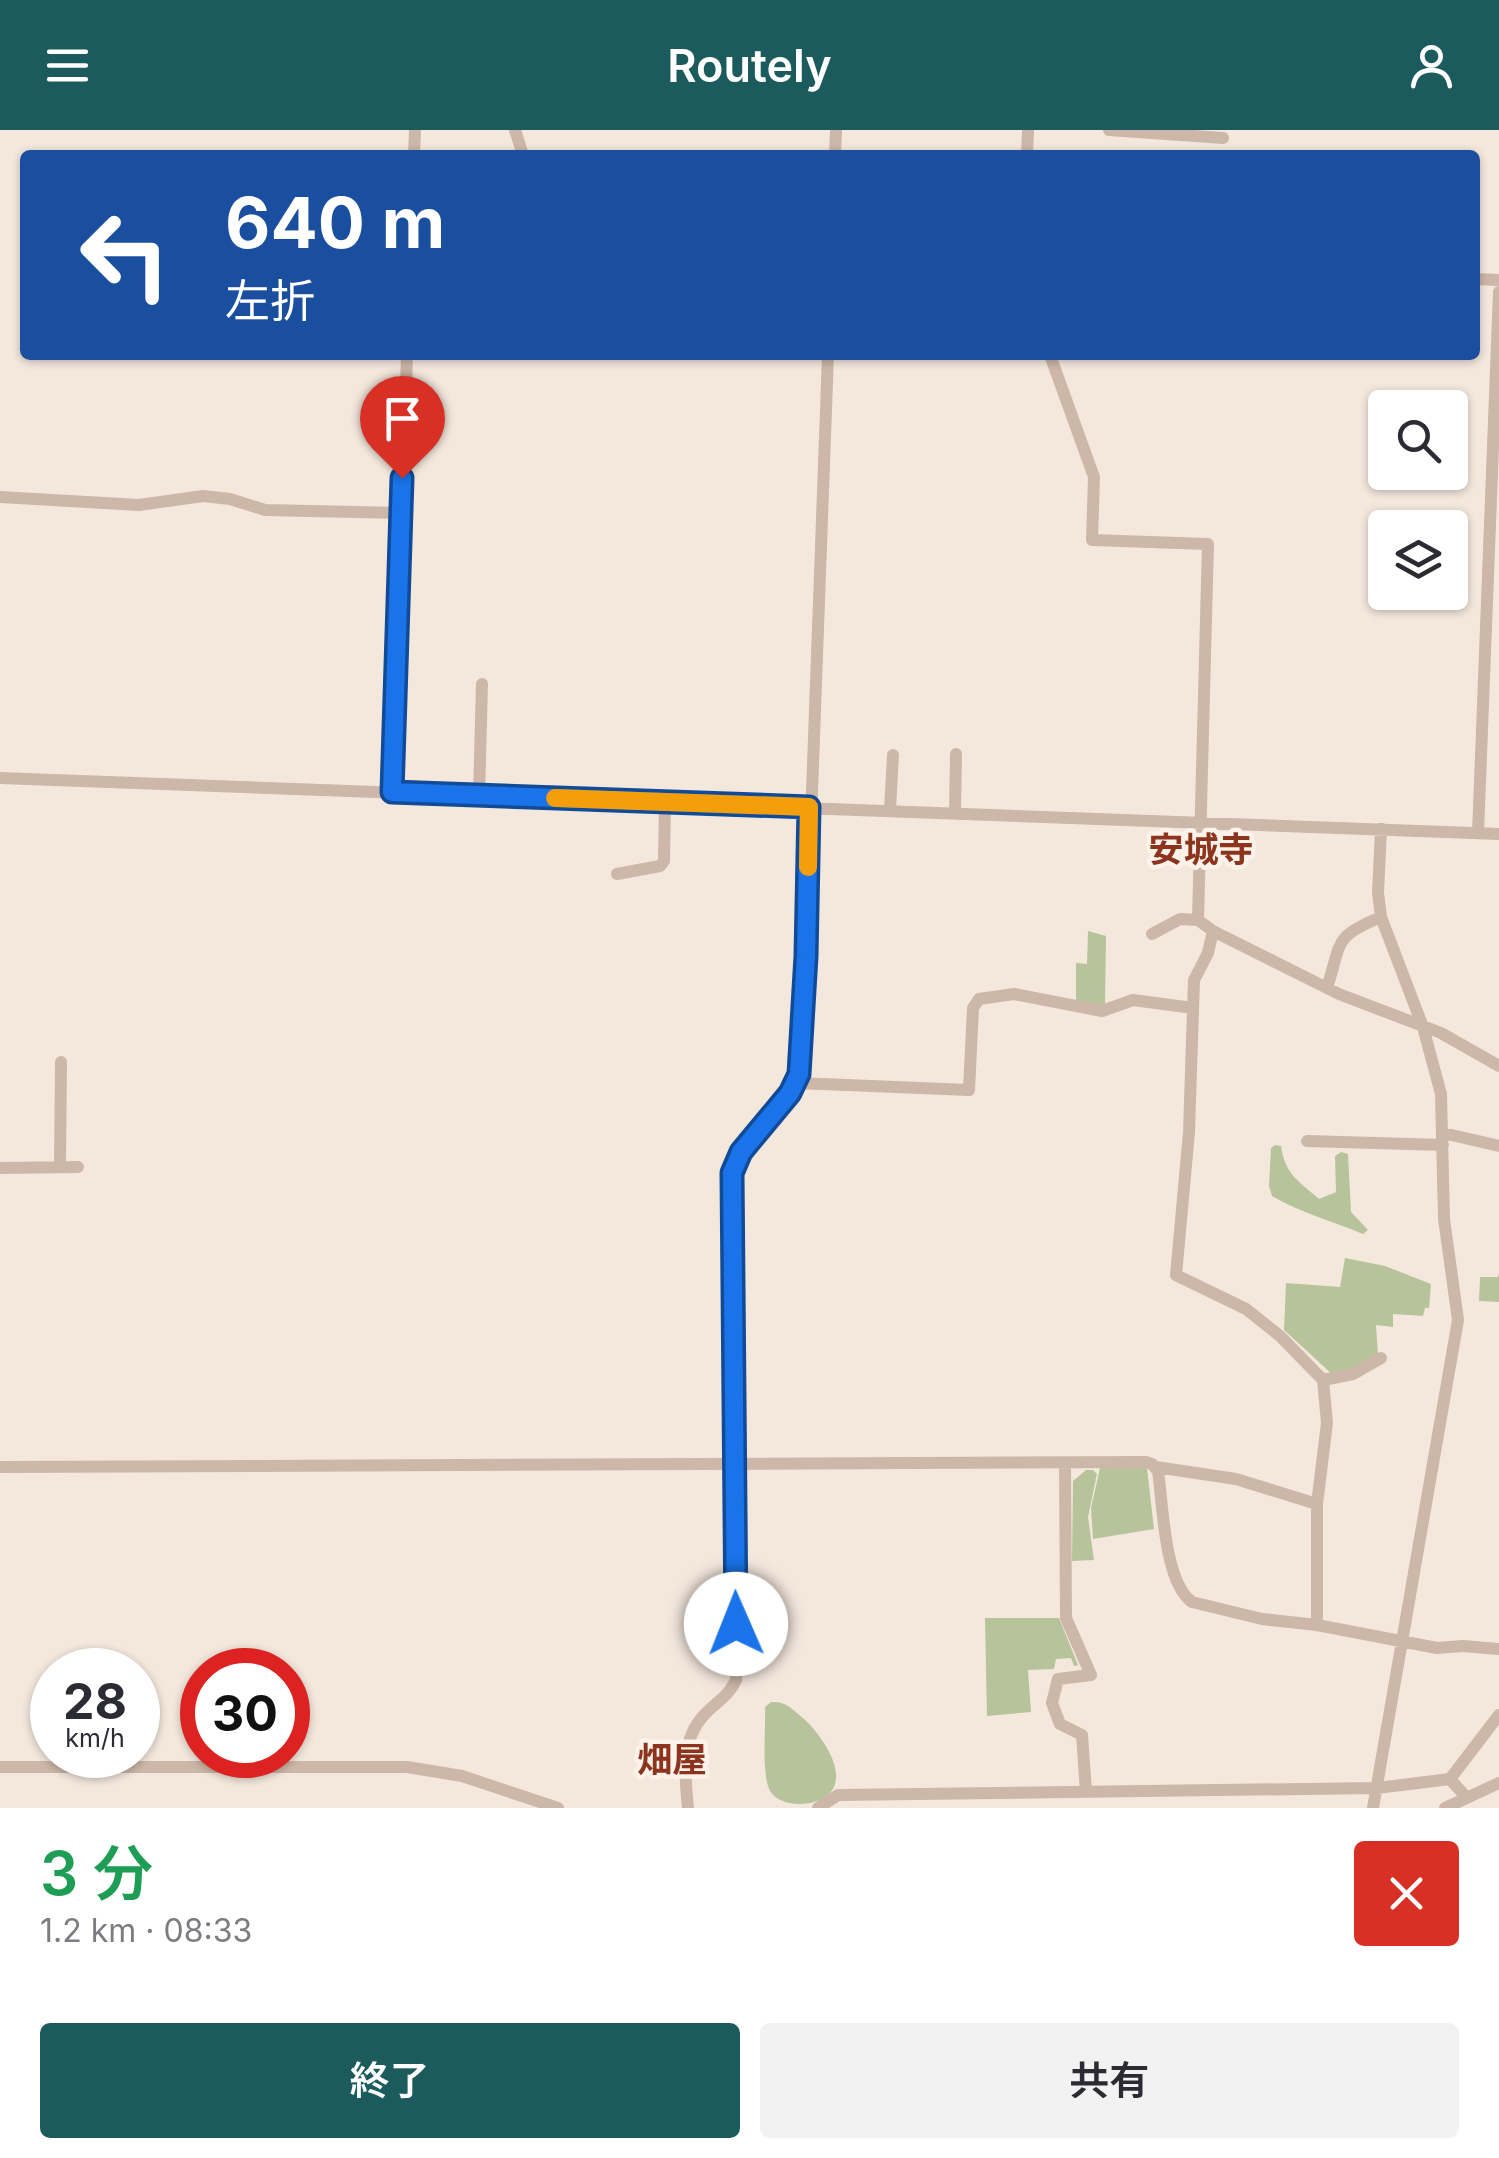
<!DOCTYPE html>
<html lang="ja">
<meta charset="utf-8">
<style>
body{margin:0;font-family:Inter,"Noto Sans JP",sans-serif;background:#f2f2f3;color:#2b2b33;height:100vh;display:flex;flex-direction:column;font-size:38px;white-space:nowrap}
*{box-sizing:border-box;margin:0}
p{font-size:32px;color:#7c7c81}
.icon{flex:none;width:55px;height:55px;fill:none;stroke:currentColor;stroke-width:2;stroke-linecap:round;stroke-linejoin:round}
.map{position:relative;height:1678px;overflow:hidden}
.panel{display:flex;flex-direction:column;background:#fff;flex:1}
.panel>*{flex:none}
.top-card{position:absolute;left:20px;top:20px;width:1460px;height:210px;border-radius:10px;box-shadow:0 2px 8px #0004;background:#1a4fa0;color:#fff;overflow:hidden}
.buttons{position:absolute;left:1368px;top:260px;display:grid;gap:20px}
.buttons a{display:grid;place-items:center;width:100px;height:100px;border-radius:10px;background:#fff;box-shadow:0 2px 8px #0004;font-size:50px}
.speed{position:absolute;left:30px;top:1518px;display:flex;gap:20px;font-size:50px;font-weight:700;text-align:center}
.speed>*{display:grid;place-content:center;width:130px;height:130px;border-radius:50%;background:#fff;box-shadow:0 2px 8px #0004;line-height:1}
.speed small{font-size:25px;font-weight:400}
.speed .limit{border:15px solid #d22;background:#fff;color:#111}
.pin{position:absolute;display:grid;place-items:center;width:85px;height:85px;color:#fff;margin:-102px -42px;border-radius:50% 50% 50% 0;rotate:-45deg;box-shadow:0 0 10px #0007}
.pin .icon{rotate:45deg}
.me{position:absolute;width:110px;margin:-55px;rotate:359deg;stroke-linejoin:round;filter:drop-shadow(0 0 8px #0008)}
.turn{display:flex;align-items:center;gap:35px;height:210px;padding:0 40px;font-size:45px}
.turn .icon{width:130px;height:130px;stroke-width:2.5}
.turn b{display:block;font-size:70px;line-height:85px}
.round{display:grid;place-items:center;flex:none;width:105px;height:105px;border-radius:10px;background:#f2f2f3}
.overview{display:flex;align-items:center;justify-content:space-between;height:170px;padding:0 40px}
h1{font-size:60px;font-weight:600;line-height:75px;color:#1e9e55}
.cta{display:flex;gap:20px;margin-top:auto;padding:20px 40px}
.cta a{flex:1;height:115px;border-radius:10px;background:#1b5b5d;color:#fff;font-size:40px;font-weight:600;line-height:115px;text-align:center}
.cta a+a{background:#f2f2f3;color:#2b2b33}
header{display:flex;justify-content:space-between;align-items:center;height:130px;padding:0 40px;background:#1b5b5d;color:#fff;font-size:45px;font-weight:600}
.map>svg:first-child{display:block}
.green{fill:#b7c49b}
.lines{fill:none;stroke-linecap:round;stroke-linejoin:round}
.minor{stroke:#cdb7a8;stroke-width:12}
.route-casing{stroke:#114b97;stroke-width:25}
.route{stroke:#1a73e8;stroke-width:18}
.slow{stroke:#f59e0b;stroke-width:18}
.labels{text-anchor:middle;dominant-baseline:central;stroke-width:9;stroke-linejoin:round;paint-order:stroke}
.quarter-label{font-size:35px;font-weight:bold;fill:#8c341d;stroke:#fbf2e9}
</style>
<header><svg class="icon" aria-label="menu" viewBox="0 0 24 24"><path d="M4 6h16M4 12h16M4 18h16"/></svg>Routely<svg class="icon" aria-label="person" viewBox="0 0 24 24"><circle cx="12" cy="8" r="4"/><path d="M4 21q1-7 8-7t8 7"/></svg></header>
<div class="map">
<svg width="1499" height="1678" viewBox="0 0 1499 1678">
<rect width="100%" height="100%" fill="#f4e8dd"/>
<path class="green" d="M 1088,801 L 1106,806 L 1105,877 L 1076,873 L 1076,833 L 1087,834 Z
M 1275,1015 L 1281,1016 C 1285,1045 1299,1051 1319,1069 L 1336,1062 L 1335,1026 L 1341,1022 L 1348,1024 L 1351,1082 L 1368,1100 L 1363,1104 C 1332,1091 1301,1083 1272,1066 L 1269,1056 L 1271,1018 Z
M 1345,1128 L 1385,1136 L 1431,1154 L 1429,1178 L 1425,1178 L 1423,1186 L 1393,1184 L 1393,1197 L 1376,1195 L 1378,1225 L 1354,1240 L 1333,1245 L 1284,1200 L 1286,1153 L 1340,1157 Z
M 1499,1143 L 1499,1172 L 1479,1171 L 1480,1147 L 1498,1147 Z
M 1100,1338 L 1147,1338 L 1154,1399 L 1093,1409 L 1091,1378 Z
M 1086,1340 L 1093,1340 L 1097,1344 L 1088,1387 L 1094,1430 L 1072,1431 L 1073,1351 Z
M 985,1488 L 1059,1488 L 1078,1535 L 1074,1536 L 1071,1528 L 1056,1529 L 1054,1539 L 1028,1540 L 1031,1582 L 987,1586 Z
M 771,1572 C 786,1571 792,1579 803,1588 C 819,1602 849,1642 830,1663 C 816,1678 780,1678 770,1661 C 761,1643 766,1599 765,1577 Z"/>
<g class="lines">
<path class="minor" d="M 515,0 L 523,25
M 1109,0 L 1223,8
M 414,25 L 415,0
M 835,25 L 836,0
M 1027,25 L 1028,0
M 1475,149 L 1499,150
M 1050,225 L 1094,347 L 1092,410 L 1208,414 L 1198,790 L 1213,801 L 1339,864 L 1441,903 L 1499,936
M 0,367 L 139,375 L 203,366 L 230,369 L 265,380 L 401,383
M 0,648 L 1499,704
M 392,662 L 407,225
M 479,665 L 482,554
M 890,680 L 893,625
M 955,683 L 956,624
M 1478,703 L 1499,162
M 617,744 L 660,736 L 664,731 L 665,672
M 1213,801 L 1208,823 L 1194,850 L 1189,1002 L 1176,1145 L 1246,1179 L 1280,1206 L 1323,1250 L 1353,1244 L 1381,1228
M 1152,804 L 1180,789 L 1198,790
M 1327,858 C 1342,811 1333,807 1381,787
M 797,953 L 969,960 L 973,878 L 979,869 L 1014,864 L 1102,881 L 1133,870 L 1193,878
M 1443,1003 L 1499,1016
M 1307,1011 L 1443,1015
M 60,1037 L 61,932
M 0,1038 L 78,1037
M 1065,1333 L 1066,1488 L 1091,1545 L 1058,1549 L 1052,1573 L 1060,1594 L 1082,1605 L 1086,1662
M 0,1337 L 1146,1332 L 1152,1334 L 1158,1341 C 1163,1375 1164,1452 1192,1472 L 1262,1489 L 1317,1495 L 1437,1518 L 1463,1516 L 1499,1519
M 1156,1337 L 1236,1349 L 1317,1374
M 1317,1495 L 1317,1374 L 1327,1293 L 1323,1250
M 0,1637 L 407,1637 L 462,1646 L 558,1678
M 1450,1649 L 1499,1585
M 688,1678 C 685,1646 680,1611 704,1585 C 716,1572 729,1566 736,1550 L 732,1043 L 741,1023 L 789,963 L 799,944 L 806,826 L 828,225
M 818,1678 L 838,1665 L 1377,1658 L 1450,1649 L 1466,1667
M 1373,1678 L 1458,1190 L 1444,1089 L 1441,964 L 1423,897 L 1381,787 L 1378,763 L 1381,699
M 1445,1678 L 1499,1653"/>
</g>
<g class="lines">
<g class="route-casing">
<path id="route" d="M 402,348 L 392,662 L 809,677 L 806,826 L 799,944 L 790,963 L 741,1022 L 732,1043 L 736,1494"/>
</g>
<use href="#route" class="route"/>
<path class="slow" d="M 555,668 L 809,677 L 808,737"/>
</g>
<g class="labels">
<g class="quarter-label">
<text x="1201" y="719">安城寺</text>
<text x="672" y="1629">畑屋</text>
</g>
</g>
</svg>
<div class="buttons">
<a><svg class="icon" aria-label="search" viewBox="0 0 24 24"><circle cx="10" cy="10" r="6"/><path d="M15 15l6 6"/></svg></a>
<a><svg class="icon" aria-label="layers" viewBox="0 0 24 24"><path d="M12 4l9 5-9 5-9-5zM3 14l9 5 9-5"/></svg></a>
</div>
<div class="speed"><div>28<small>km/h</small></div><div class="limit">30</div></div>
<div class="pin" style="left:402px;top:348px;background:#d93025"><svg class="icon" aria-label="arrive" viewBox="0 0 24 24"><path d="M6 21V4h12l-3 4 3 4H6"/></svg></div>
<svg class="me" style="left:736px;top:1494px" viewBox="-20 -20 40 40"><circle r="19" fill="#fff"/><path d="M0-13L10 11 0 6-10 11z" fill="#1a73e8"/></svg>
<div class="top-card">
<div class="turn"><svg class="icon" aria-label="left" viewBox="0 0 24 24"><path d="M17 20v-9H6M10 6l-5 5 5 5"/></svg><div><b>640 m</b>左折</div></div>
</div>
</div>
<section class="panel">
<div class="overview"><div><h1>3 分</h1><p>1.2 km · 08:33</p></div><a class="round" style="background:#d93025;color:#fff"><svg class="icon" aria-label="close" viewBox="0 0 24 24"><path d="M6 6l12 12M18 6L6 18"/></svg></a></div>
<div class="cta"><a>終了</a><a>共有</a></div>
</section>
